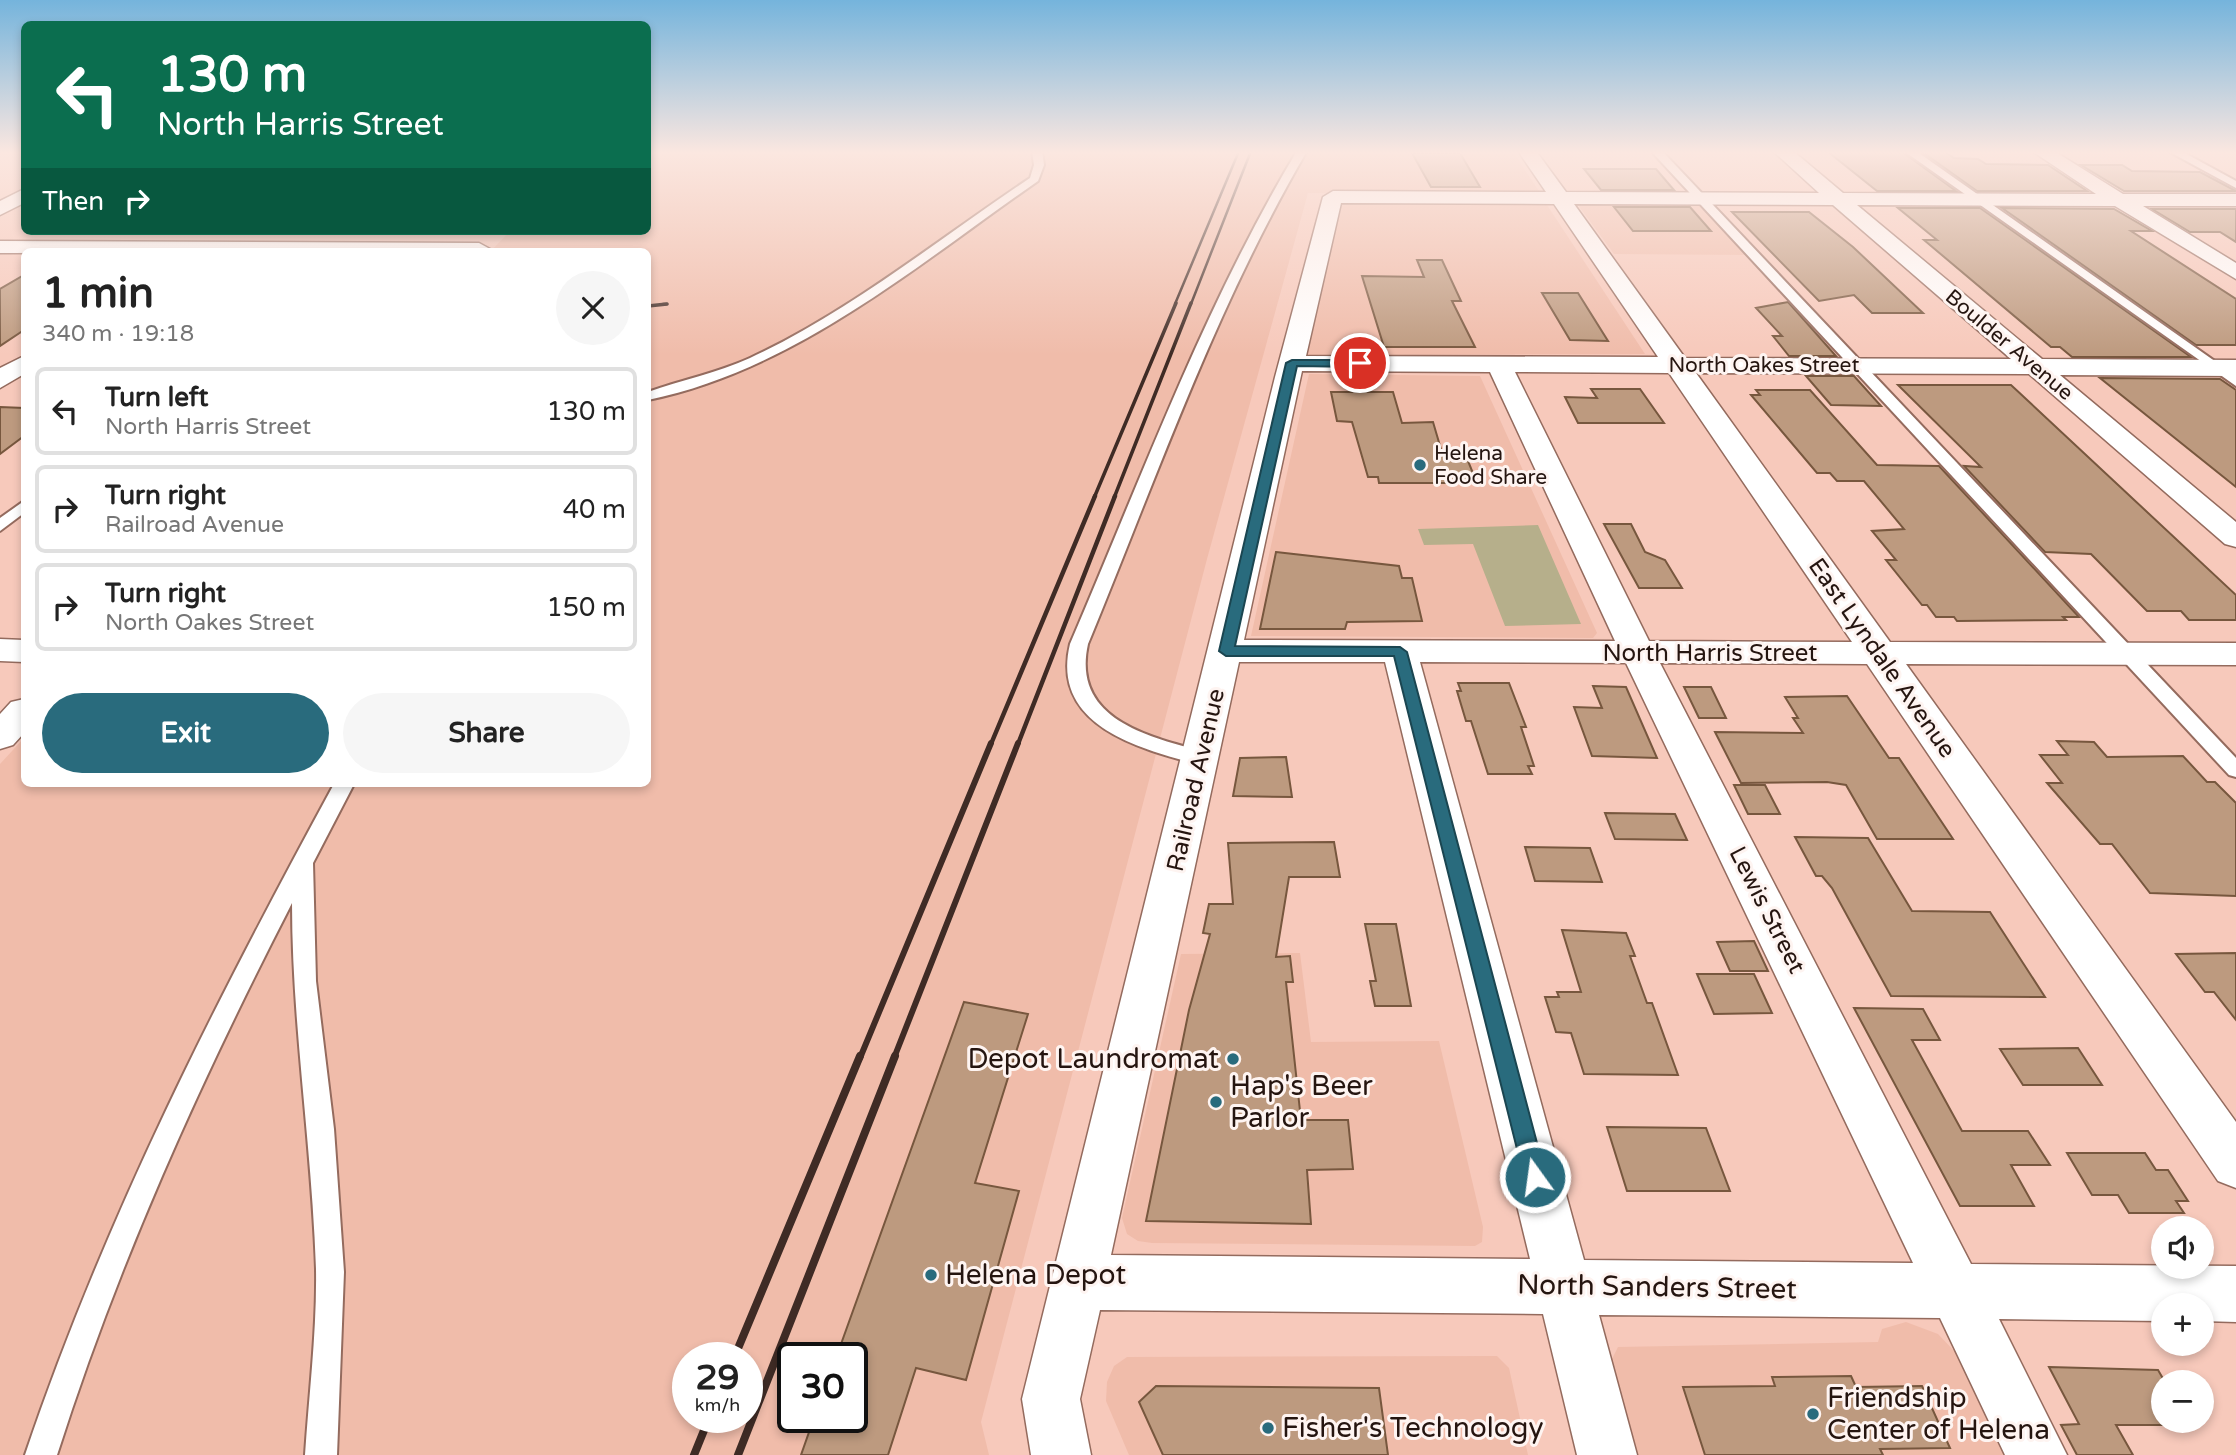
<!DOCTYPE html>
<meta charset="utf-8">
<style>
body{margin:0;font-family:"Varela Round",sans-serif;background:#f6f6f6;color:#222;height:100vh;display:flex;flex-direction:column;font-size:26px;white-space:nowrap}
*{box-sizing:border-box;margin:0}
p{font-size:23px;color:#767676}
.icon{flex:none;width:38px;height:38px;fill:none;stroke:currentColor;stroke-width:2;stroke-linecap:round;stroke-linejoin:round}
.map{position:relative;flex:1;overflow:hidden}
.panel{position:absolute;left:21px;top:248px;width:630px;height:539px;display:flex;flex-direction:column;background:#fff;border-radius:10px;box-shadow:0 4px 10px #0003}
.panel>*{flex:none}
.guide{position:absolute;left:21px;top:21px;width:630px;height:214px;border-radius:10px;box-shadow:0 4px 10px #0003;background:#0b6e4f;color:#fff;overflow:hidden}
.controls{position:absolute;left:2151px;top:1216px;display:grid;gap:14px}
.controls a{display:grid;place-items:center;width:63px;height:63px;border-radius:50%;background:#fff;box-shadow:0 4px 10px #0003;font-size:35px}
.speed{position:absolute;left:672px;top:1342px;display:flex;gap:14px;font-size:35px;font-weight:700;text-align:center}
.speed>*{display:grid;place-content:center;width:91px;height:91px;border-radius:50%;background:#fff;box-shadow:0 4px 10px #0003;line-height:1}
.speed small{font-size:18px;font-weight:400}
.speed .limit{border:4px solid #111;border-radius:10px;background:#fff;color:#111}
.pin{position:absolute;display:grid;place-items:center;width:60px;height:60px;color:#fff;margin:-30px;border:4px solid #fff;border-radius:50%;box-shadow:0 2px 7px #0007}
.me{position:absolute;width:77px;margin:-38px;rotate:346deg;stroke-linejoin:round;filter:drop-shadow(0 0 5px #0008)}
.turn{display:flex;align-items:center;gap:24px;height:147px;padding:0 21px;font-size:32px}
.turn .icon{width:91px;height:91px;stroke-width:2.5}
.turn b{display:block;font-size:49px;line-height:60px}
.then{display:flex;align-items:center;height:66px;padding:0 21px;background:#0003;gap:14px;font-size:26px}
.round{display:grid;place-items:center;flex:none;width:74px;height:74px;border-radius:37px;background:#f6f6f6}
.head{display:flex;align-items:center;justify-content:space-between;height:119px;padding:0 21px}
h1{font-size:42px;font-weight:700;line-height:52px}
.cta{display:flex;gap:14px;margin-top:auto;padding:14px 21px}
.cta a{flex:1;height:80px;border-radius:42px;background:#296b7d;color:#fff;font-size:28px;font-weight:700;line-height:80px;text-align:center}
.cta a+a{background:#f6f6f6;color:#222}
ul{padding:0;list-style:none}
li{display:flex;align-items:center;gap:21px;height:88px;margin:0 14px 10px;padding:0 7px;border:4px solid #e0e0e0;border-radius:10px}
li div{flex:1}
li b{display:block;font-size:26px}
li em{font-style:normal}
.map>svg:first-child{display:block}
.built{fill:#f0bcaa;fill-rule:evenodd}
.green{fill:#b6af8b}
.building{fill:#bd9a7f;stroke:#77573e;stroke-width:2}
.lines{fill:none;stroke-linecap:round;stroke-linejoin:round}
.lane-casing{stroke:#946b5e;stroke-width:4}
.street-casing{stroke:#946b5e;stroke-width:3}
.lane{fill:#fff;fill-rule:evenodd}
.street{fill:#fff;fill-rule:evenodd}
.rail-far4{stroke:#3f2b25;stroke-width:2.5}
.rail-far3{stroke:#3f2b25;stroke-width:3.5}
.rail-far2{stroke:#3f2b25;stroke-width:4.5}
.rail-far1{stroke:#3f2b25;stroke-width:6}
.rail{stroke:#3f2b25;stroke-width:8}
.route{fill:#296b7d;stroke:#1b4651;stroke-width:2}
.poi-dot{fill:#296b7d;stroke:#fef4f1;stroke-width:2.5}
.labels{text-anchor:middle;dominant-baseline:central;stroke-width:6;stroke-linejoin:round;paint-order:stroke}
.far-street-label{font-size:21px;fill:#251510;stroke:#fef4f1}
.far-poi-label{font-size:21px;fill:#251510;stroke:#fef4f1;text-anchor:start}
.street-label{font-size:24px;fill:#251510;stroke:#fef4f1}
.near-poi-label{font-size:28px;fill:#251510;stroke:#fef4f1;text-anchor:start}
.near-street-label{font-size:28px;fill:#251510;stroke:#fef4f1}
</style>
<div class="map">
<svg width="2236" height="1455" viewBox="0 0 2236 1455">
<rect width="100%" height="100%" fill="#f7c9bb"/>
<path class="built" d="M 648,151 L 1512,151 L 1541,194 L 1308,193 L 1207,559 L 981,1422 L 989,1455 L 0,1455 L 0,764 L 24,738 L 24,784 L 648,784 L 648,252 L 490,252 L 510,231 L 648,231 ZM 688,1358 L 747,1358 L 747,1418 L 688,1418 ZM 793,1358 L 852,1358 L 852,1418 L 793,1418 Z
M 1338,205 L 1547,205 L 1645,354 L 1305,355 Z
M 1578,205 L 1708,206 L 1754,255 L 1614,254 Z
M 1309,374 L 1480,376 L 1597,633 L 1593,638 L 1251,636 Z
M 1300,953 L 1311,1042 L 1439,1041 L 1483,1227 L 1482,1242 L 1475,1246 L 1152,1243 L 1138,1241 L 1127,1234 L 1122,1218 L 1181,954 Z
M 1906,1322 L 1938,1334 L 1956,1353 L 2004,1455 L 1633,1455 L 1610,1363 L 1618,1347 L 1878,1342 L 1882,1329 Z
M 1497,1356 L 1509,1368 L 1528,1455 L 1129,1455 L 1106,1401 L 1107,1382 L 1114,1366 L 1127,1357 Z"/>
<path class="green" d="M 1538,525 L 1581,624 L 1505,626 L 1473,544 L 1424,545 L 1418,529 Z"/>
<path class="building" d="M 1827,151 L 1901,151 L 1956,191 L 1877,191 Z
M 1921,151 L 1944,151 L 1954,158 L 1978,159 L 1986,164 L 2048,165 L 2087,191 L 1977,191 Z
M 1412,153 L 1460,153 L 1480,187 L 1431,187 Z
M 2081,165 L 2122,165 L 2132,171 L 2200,172 L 2236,191 L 2124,191 Z
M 1584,169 L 1656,169 L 1674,190 L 1601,190 Z
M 1614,207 L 1690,207 L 1711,231 L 1633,231 Z
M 1898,208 L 1980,208 L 2191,357 L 2072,357 L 2060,347 L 2051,347 L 1924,240 L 1937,240 Z
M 2002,208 L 2114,209 L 2152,231 L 2131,231 L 2236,299 L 2236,345 L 2196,345 Z
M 2152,209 L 2236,209 L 2236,242 L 2220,232 L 2190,232 Z
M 1732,212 L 1809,212 L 1853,247 L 1923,313 L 1872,313 L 1854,295 L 1819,301 Z
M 1417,260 L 1442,260 L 1461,301 L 1452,301 L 1475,347 L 1384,347 L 1362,276 L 1424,277 Z
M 24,275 L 24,330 L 0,346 L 0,289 Z
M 1542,293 L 1578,293 L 1608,341 L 1570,340 Z
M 1788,302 L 1797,312 L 1836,356 L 1789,356 L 1773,336 L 1782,336 L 1756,308 Z
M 1806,376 L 1854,376 L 1881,406 L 1831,405 Z
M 2100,378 L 2220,379 L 2236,390 L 2236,487 Z
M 1898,385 L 2011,385 L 2236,595 L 2236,620 L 2189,620 L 2181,611 L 2147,611 L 2091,554 L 2045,552 L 1964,466 L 1981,467 Z
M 1591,389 L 1640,389 L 1664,423 L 1578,423 L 1565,397 L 1597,398 Z
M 1756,390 L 1810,390 L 1877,465 L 1939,466 L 2079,617 L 2063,617 L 2066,620 L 1957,621 L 1954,617 L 1936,617 L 1927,605 L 1922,605 L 1886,560 L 1896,560 L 1872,531 L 1904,529 L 1864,481 L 1837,481 L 1830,473 L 1817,473 L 1751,395 L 1760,395 Z
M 1331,392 L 1393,392 L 1402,423 L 1433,422 L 1443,456 L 1466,456 L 1477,483 L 1379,483 L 1378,477 L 1368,477 L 1352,422 L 1337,421 Z
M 0,407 L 24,408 L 24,436 L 0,454 Z
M 1604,524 L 1631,524 L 1645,552 L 1665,560 L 1682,588 L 1639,588 Z
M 1276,552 L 1399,566 L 1402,578 L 1412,578 L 1422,621 L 1347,622 L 1345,629 L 1260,629 Z
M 1458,683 L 1509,683 L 1526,727 L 1521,727 L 1534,766 L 1528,766 L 1532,774 L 1488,774 L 1471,721 L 1466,721 L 1457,691 L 1461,691 Z
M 1593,686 L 1626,687 L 1657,758 L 1592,756 L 1574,707 L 1602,708 Z
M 1684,687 L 1711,687 L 1726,718 L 1699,718 Z
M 1847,696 L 1889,758 L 1899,758 L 1953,839 L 1877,839 L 1846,785 L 1827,782 L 1741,783 L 1715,732 L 1803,733 L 1793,718 L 1798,718 L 1785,697 Z
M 2057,741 L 2094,742 L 2107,757 L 2183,756 L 2207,782 L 2215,782 L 2236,803 L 2236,896 L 2150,893 L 2112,844 L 2100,844 L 2047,783 L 2062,783 L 2040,755 L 2068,755 Z
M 1286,757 L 1292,797 L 1233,796 L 1240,758 Z
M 1734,785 L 1765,785 L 1780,814 L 1748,814 Z
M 1605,813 L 1675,814 L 1687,840 L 1615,839 Z
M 1795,837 L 1868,838 L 1912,911 L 1990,912 L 2045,997 L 1891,996 L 1832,888 L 1822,876 L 1816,876 Z
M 1334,842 L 1340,877 L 1289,877 L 1276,957 L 1290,956 L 1293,982 L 1286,982 L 1301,1120 L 1348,1120 L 1353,1169 L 1307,1170 L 1311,1224 L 1146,1221 L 1189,1010 L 1210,934 L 1203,933 L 1209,904 L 1233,904 L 1228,843 Z
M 1525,847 L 1590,848 L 1602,882 L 1535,881 Z
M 1365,924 L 1396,924 L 1411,1006 L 1375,1006 L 1370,981 L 1376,981 Z
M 1562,930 L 1626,933 L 1635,956 L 1630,956 L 1647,1003 L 1652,1003 L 1678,1075 L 1584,1074 L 1571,1033 L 1556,1032 L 1545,997 L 1559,997 L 1557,992 L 1581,992 Z
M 1754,941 L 1768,971 L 1730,971 L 1717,942 Z
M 2236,953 L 2236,1020 L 2214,992 L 2205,992 L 2176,954 Z
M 1697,974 L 1754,974 L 1772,1013 L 1714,1014 Z
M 964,1002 L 1028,1014 L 975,1183 L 1019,1191 L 966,1380 L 916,1368 L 888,1455 L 801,1455 L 814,1418 L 852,1418 L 852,1358 L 836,1358 Z
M 1854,1008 L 1923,1009 L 1940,1040 L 1912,1040 L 1962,1131 L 2028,1131 L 2050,1165 L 2011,1165 L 2034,1206 L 1960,1206 Z
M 2078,1048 L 2102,1085 L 2023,1085 L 2000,1049 Z
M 1607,1127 L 1706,1128 L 1730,1191 L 1627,1191 Z
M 2067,1153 L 2145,1153 L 2156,1170 L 2168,1170 L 2188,1201 L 2176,1201 L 2184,1213 L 2129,1213 L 2118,1195 L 2092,1195 Z
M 2049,1367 L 2158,1370 L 2165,1382 L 2163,1421 L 2187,1421 L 2189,1425 L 2116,1425 L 2133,1455 L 2077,1455 L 2061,1425 L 2079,1424 Z
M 1851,1376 L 1856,1387 L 1922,1386 L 1950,1448 L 1880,1449 L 1883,1455 L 1705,1455 L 1683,1387 L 1775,1386 L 1772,1377 Z
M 1156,1386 L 1379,1388 L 1388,1455 L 1163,1455 L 1139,1402 Z"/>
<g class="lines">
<g class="lane-casing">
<path id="lane" d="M 1032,151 L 1042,151 L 1044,165 L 1038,181 C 917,265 795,370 648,400 L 648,392 C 681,380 717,373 750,358 C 848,313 940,238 1030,178 L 1034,165 Z
M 1297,151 L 1307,151 C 1216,306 1156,479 1088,644 C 1071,721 1151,737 1208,753 L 1211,758 L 1201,765 C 1140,749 1050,726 1070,644 C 1141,479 1204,306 1297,151 Z
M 1651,151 L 1662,151 L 2236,758 L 2236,777 L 2229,775 Z
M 1904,151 L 1916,151 L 2236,376 L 2236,386 Z
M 2168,151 L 2181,151 L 2236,181 L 2236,188 Z
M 24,501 L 24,513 L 0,531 L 0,518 Z
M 334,784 L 354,784 L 313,863 L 316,981 L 334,1129 L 344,1272 L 337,1455 L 305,1455 C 309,1394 317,1330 316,1269 C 312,1146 292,1025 292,903 C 200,1082 118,1263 57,1455 L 25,1455 C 106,1216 214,1005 334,784 Z"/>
</g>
<g class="street-casing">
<path id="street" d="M 1518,151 L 1536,151 L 1566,192 L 1819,193 L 1773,151 L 1793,151 L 1843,193 L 2096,194 L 2032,151 L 2054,151 L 2123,194 L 2236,194 L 2236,206 L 2143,206 L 2236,263 L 2236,279 L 2115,206 L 1857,205 L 2042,359 L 2236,360 L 2236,376 L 2060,375 L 2236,522 L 2236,547 L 2225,544 L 2029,374 L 1696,373 L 1890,642 L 2236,643 L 2236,665 L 1906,664 L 2236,1122 L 2236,1188 L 2218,1181 L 1867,664 L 1660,663 L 1971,1264 L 2236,1266 L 2236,1322 L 2202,1321 L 2202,1306 L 2163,1306 L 2163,1321 L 1999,1319 L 2067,1455 L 2005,1455 L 1940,1318 L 1599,1315 L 1637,1455 L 1577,1455 L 1543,1314 L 1100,1310 L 1080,1399 L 1091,1455 L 1031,1455 L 1022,1399 L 1275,377 L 1323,197 L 1333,191 L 1546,192 ZM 1341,203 L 1554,204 L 1658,357 L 1306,356 ZM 1574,204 L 1833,205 L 2011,359 L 1685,358 ZM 1302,371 L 1490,372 L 1615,641 L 1244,640 ZM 1515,372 L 1669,373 L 1852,642 L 1649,641 ZM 1239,662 L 1385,662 L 1530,1259 L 1111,1255 ZM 1420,662 L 1626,663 L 1913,1263 L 1584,1260 Z
M 24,189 L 24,203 L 0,215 L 0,201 Z
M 0,241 L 479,243 L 490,249 L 488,252 L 0,253 Z
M 24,356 L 24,374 L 0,388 L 0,368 Z
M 0,639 L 24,640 L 24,662 L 0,661 Z
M 24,699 L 24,733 L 13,745 L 0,749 L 0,714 L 11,702 Z"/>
</g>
<use href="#lane" class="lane"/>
<use href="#street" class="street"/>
<path class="rail-far4" d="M 663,304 L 667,304
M 1175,304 L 1239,151
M 1191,304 L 1251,151"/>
<path class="rail-far3" d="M 648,306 L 667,304
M 1094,498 L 1176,303
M 1114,498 L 1191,303"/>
<path class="rail-far2" d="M 991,744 L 1095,496
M 1018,744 L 1115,496"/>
<path class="rail-far1" d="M 860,1058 L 991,743
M 894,1058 L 1018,743"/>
<path class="rail" d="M 734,1358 L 860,1056
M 694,1455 L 709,1418
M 738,1455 L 895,1056"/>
</g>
<linearGradient id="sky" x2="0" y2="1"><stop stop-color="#75b4dc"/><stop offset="0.43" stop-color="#fbe7e0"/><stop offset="1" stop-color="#fbe7e0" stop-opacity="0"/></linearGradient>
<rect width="2236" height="355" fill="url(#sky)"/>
<path class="route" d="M 1292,360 L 1360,360 L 1365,363 L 1360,367 L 1297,366 L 1235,646 L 1400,647 L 1407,652 L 1546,1177 L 1543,1185 L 1535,1188 L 1527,1185 L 1524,1177 L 1394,656 L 1226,656 L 1219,651 L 1286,363 Z"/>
<g class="poi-dot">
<circle cx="1420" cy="465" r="7"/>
<circle cx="1233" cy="1059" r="7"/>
<circle cx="1216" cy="1102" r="7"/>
<circle cx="931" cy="1275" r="7"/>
<circle cx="1813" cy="1414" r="7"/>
<circle cx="1268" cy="1428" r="7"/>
</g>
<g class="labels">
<g class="far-street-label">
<text transform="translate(2009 345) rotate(40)">Boulder Avenue</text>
<text x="1764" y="365">North Oakes Street</text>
</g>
<g class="far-poi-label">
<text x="1434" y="453">Helena<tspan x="1434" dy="24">Food Share</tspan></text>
</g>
<g class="street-label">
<text x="1710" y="653">North Harris Street</text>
<text transform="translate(1882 658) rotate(55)">East Lyndale Avenue</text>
<text transform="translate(1196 780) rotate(-77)">Railroad Avenue</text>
<text transform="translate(1767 910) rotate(63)">Lewis Street</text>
</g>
<g class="near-poi-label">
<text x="1219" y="1059" text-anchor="end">Depot Laundromat</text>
<text x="1230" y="1086">Hap's Beer<tspan x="1230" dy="32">Parlor</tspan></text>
<text x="945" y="1275">Helena Depot</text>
<text x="1827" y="1398">Friendship<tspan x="1827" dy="32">Center of Helena</tspan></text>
<text x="1282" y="1428">Fisher's Technology</text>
</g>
<g class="near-street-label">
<text transform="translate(1657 1287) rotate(1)">North Sanders Street</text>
</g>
</g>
</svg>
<div class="controls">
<a><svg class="icon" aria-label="sound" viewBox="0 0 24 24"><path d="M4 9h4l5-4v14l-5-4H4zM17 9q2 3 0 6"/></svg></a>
<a>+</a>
<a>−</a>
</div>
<div class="speed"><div>29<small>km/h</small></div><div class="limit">30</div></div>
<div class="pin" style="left:1360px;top:363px;background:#d93025"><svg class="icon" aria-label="arrive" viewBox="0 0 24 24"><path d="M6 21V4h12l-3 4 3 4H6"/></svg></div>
<svg class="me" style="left:1535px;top:1177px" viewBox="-20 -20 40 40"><circle r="17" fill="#296b7d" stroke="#fff" stroke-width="3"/><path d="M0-11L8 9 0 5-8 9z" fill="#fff"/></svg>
<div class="guide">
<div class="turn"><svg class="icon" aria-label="left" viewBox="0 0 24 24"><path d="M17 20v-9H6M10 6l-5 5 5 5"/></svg><div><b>130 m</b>North Harris Street</div></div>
<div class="then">Then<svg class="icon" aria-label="right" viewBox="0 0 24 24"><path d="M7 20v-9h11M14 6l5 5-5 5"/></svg></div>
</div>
<section class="panel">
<div class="head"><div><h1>1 min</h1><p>340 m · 19:18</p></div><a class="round"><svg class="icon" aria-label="close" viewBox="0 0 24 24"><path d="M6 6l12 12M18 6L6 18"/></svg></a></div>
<ul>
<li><svg class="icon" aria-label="left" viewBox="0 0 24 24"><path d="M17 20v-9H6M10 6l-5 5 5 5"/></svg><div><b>Turn left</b><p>North Harris Street</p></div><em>130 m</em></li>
<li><svg class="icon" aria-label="right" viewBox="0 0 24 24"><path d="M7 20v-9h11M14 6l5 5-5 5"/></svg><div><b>Turn right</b><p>Railroad Avenue</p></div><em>40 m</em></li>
<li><svg class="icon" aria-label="right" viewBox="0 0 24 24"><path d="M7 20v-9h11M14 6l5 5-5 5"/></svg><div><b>Turn right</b><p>North Oakes Street</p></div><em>150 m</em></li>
</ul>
<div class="cta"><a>Exit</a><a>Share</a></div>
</section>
</div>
